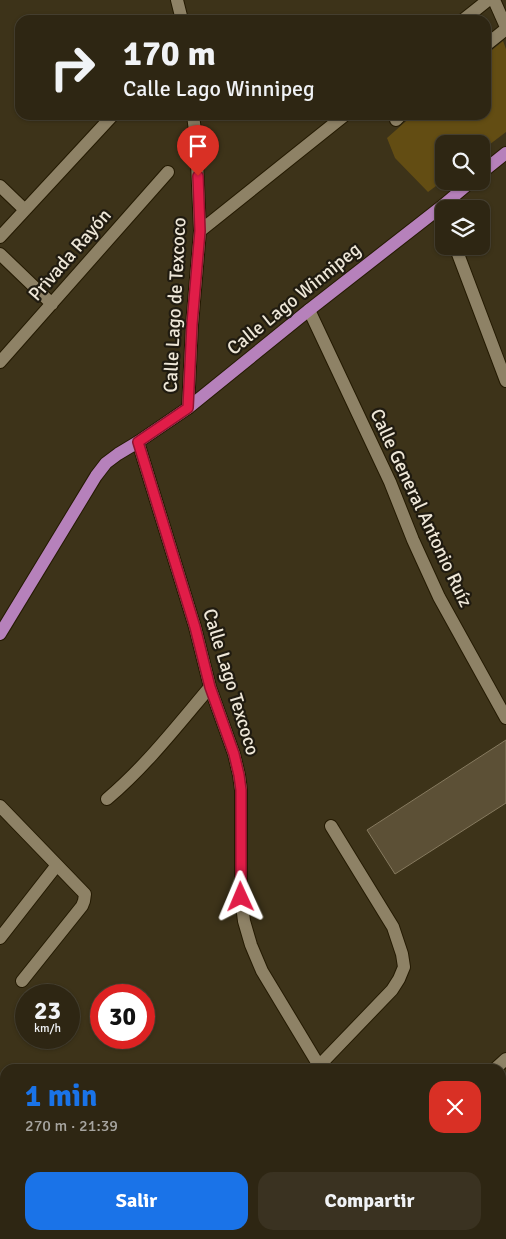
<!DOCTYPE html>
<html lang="es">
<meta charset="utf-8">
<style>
body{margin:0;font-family:Signika,sans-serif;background:#3a3221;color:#f1f3f6;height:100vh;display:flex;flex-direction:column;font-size:19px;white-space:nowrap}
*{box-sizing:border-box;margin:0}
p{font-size:16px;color:#a7a5a0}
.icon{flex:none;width:28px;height:28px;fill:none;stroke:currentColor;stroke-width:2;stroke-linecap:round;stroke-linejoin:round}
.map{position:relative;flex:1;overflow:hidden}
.panel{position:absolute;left:0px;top:1064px;width:506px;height:176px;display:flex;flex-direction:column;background:#2e2613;border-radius:15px 15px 0 0;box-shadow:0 1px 4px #0004,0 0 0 1px #494333}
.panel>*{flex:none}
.top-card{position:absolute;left:15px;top:15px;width:476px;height:105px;border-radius:15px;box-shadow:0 1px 4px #0004,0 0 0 1px #494333;background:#2e2613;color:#f1f3f6;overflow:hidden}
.controls{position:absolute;left:435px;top:135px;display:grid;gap:10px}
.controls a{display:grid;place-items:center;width:55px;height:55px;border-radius:10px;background:#2e2613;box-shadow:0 1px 4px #0004,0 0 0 1px #494333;font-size:25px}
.speed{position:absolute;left:15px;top:984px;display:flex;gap:10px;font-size:25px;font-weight:700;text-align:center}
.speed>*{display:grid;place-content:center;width:65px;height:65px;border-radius:50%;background:#2e2613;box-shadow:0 1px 4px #0004,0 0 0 1px #494333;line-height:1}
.speed small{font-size:12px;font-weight:400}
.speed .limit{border:8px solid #d22;background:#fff;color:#111}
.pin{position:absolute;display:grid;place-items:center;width:42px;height:42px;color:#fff;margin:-51px -21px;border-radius:50% 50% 50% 0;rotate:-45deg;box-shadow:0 0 5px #0007}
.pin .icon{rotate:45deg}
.me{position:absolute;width:55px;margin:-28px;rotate:359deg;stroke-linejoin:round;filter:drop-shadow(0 0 4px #0008)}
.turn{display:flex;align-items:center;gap:18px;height:105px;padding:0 25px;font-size:22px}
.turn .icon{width:65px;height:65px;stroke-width:2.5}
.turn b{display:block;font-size:35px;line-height:42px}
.round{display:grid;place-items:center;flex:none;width:52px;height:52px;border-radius:15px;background:#3a3221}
.headline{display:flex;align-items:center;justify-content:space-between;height:85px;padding:0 25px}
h1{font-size:30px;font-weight:700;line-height:38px;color:#1a73e8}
.button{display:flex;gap:10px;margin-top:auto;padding:10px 25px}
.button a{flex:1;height:58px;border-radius:15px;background:#1a73e8;color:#fff;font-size:20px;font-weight:700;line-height:58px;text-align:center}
.button a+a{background:#3a3221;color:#f1f3f6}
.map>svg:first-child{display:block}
.green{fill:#634d13}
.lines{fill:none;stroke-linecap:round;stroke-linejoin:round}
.stream{stroke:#6a4c78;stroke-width:5.5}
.building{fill:#5c5036;stroke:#867a5f}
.minor-casing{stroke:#241a02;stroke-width:14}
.major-casing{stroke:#241a02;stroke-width:14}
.minor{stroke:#8e8266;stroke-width:12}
.major{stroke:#b681bb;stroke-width:12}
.route-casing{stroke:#92132f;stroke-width:12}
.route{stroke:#e11d48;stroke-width:9}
.labels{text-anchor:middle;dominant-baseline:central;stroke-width:4.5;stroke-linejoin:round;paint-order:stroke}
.street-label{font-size:19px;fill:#eee7d8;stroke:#201b10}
</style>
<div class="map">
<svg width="506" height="1239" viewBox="0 0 506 1239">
<rect width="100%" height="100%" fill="#3d3319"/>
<path class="green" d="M 503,41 L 506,49 L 506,132 L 481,151 L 481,144 L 444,144 L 444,180 L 428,192 L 395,158 L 387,138 L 413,115 L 486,115 L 486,55 Z"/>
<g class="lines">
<path class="stream" d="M 496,1235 L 498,1239"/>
</g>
<path class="building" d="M 506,740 L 506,803 L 395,874 L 367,830 Z"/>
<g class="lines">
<g class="minor-casing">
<path id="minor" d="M 177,0 L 182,20
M 494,0 L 506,27
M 463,20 L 488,0
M 486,45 L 506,29
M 396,120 L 401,115
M 0,186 L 25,210
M 200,231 L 345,115
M 0,237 L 113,115
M 455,246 L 506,381
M 0,254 L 52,304
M 309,310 L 390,482 L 413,540 L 439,597 L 506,718
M 0,362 L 168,172
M 188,408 L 192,325 L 200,231 L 196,139 L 193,115
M 138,442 L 195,627 L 210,687 L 234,754 L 239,775 L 241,790 L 241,897 L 244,921 L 251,945 L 262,971 L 321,1069
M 107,799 C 146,766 177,726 210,687
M 0,806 L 85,894 L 84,901 L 82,906 L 22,981
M 0,938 L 57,865
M 316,1069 L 392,990 L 399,979 L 404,967 L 402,954 L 393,927 L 331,826
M 495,1069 L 506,1059
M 162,1239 L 166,1235"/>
</g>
<g class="major-casing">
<path id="major" d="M 481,173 L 506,153
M 0,634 L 96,476 L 106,463 L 118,454 L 138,442 L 188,408 L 309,310 L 441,207 L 472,181"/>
</g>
<use href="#minor" class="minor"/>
<use href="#major" class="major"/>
</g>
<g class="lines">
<g class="route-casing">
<path id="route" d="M 198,176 L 200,231 L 192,324 L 188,408 L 138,442 L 195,627 L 210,687 L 234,754 L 239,775 L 241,790 L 241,897"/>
</g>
<use href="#route" class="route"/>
</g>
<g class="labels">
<g class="street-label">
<text transform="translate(70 255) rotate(-49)">Privada Rayón</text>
<text transform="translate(294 299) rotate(-39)">Calle Lago Winnipeg</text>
<text transform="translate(175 305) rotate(-87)">Calle Lago de Texcoco</text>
<text transform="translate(421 508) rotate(65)">Calle General Antonio Ruíz</text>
<text transform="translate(231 682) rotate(73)">Calle Lago Texcoco</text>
</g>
</g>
</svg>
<div class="controls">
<a><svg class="icon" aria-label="search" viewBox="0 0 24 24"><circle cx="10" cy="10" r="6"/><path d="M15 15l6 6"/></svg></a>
<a><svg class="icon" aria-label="layers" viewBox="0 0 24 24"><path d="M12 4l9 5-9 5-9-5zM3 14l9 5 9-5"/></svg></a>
</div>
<div class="speed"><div>23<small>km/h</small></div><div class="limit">30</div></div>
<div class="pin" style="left:198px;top:176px;background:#d93025"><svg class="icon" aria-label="arrive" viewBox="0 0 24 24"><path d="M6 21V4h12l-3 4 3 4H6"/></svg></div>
<svg class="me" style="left:241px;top:897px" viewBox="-20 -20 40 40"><path d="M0-17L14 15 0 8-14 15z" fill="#e11d48" stroke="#fff" stroke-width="4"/></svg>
<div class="top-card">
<div class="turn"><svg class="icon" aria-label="right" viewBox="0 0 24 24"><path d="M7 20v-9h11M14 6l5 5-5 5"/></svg><div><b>170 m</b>Calle Lago Winnipeg</div></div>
</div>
<section class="panel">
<div class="headline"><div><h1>1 min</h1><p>270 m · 21:39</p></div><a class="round" style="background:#d93025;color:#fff"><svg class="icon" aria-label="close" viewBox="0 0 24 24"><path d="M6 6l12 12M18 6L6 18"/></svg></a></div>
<div class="button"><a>Salir</a><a>Compartir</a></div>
</section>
</div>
